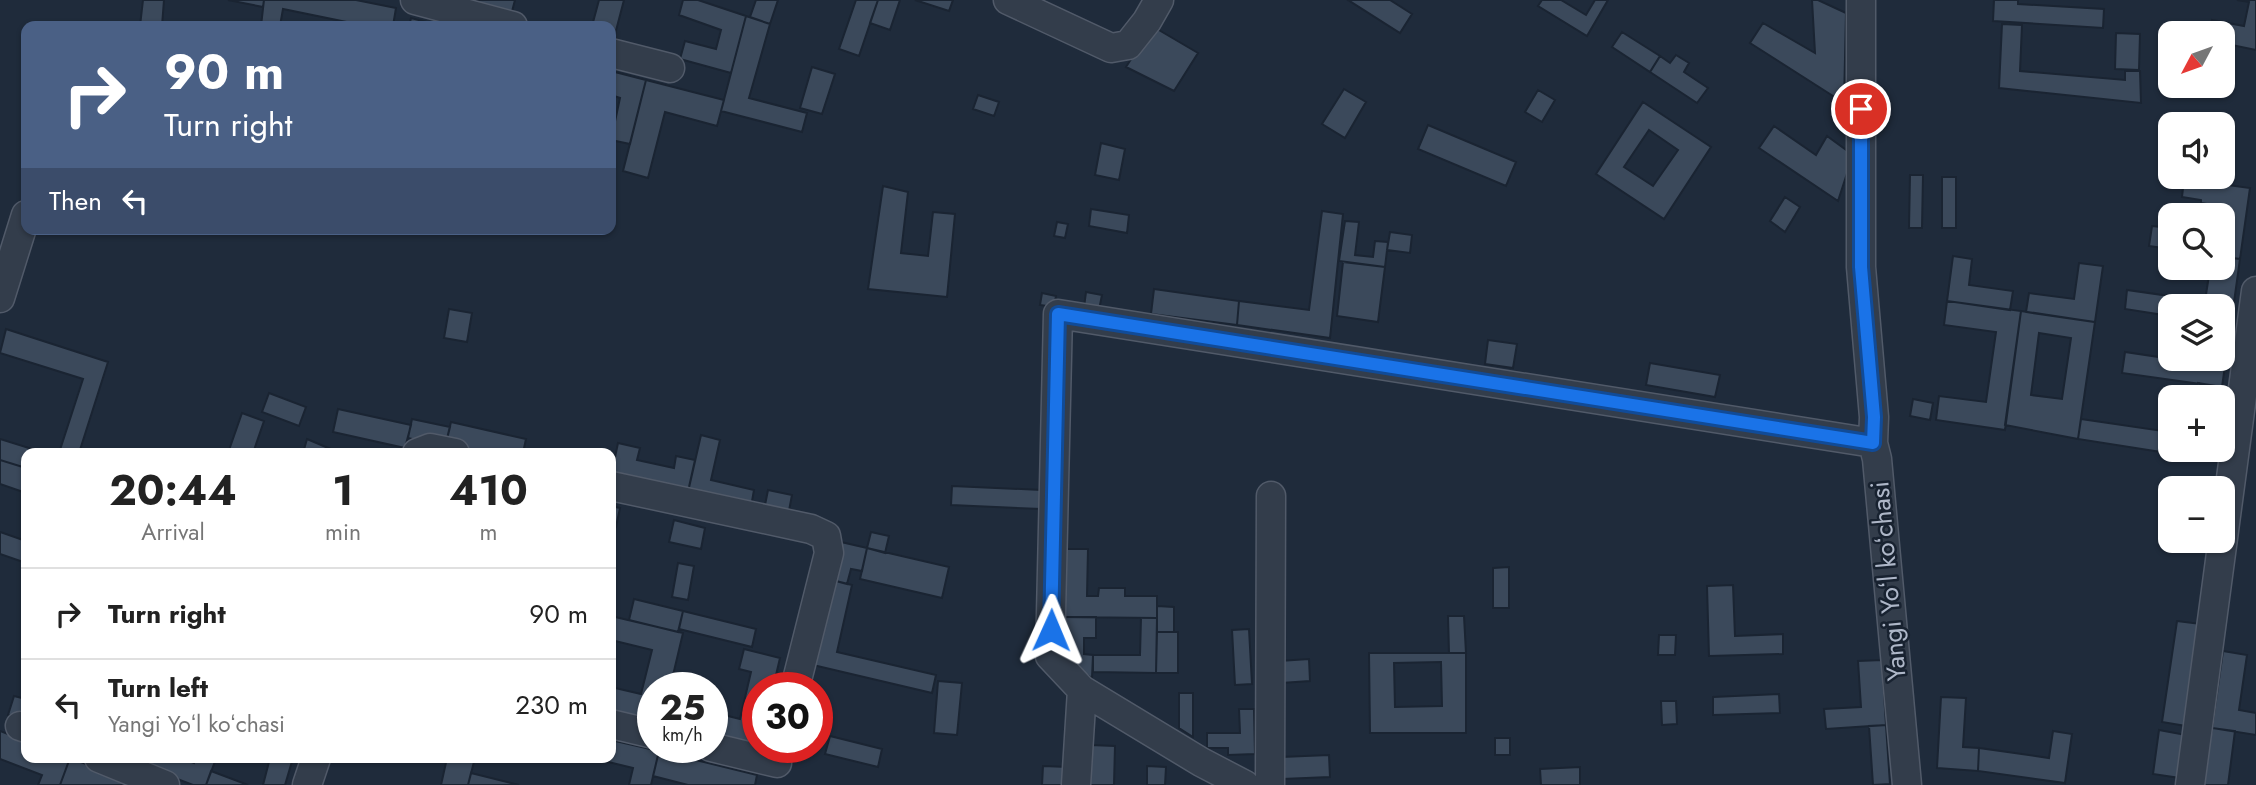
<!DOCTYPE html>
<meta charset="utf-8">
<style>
body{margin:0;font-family:Jost,sans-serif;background:#f2f2f2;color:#222;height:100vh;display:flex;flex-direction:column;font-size:26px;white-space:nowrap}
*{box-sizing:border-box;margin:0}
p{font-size:23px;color:#767676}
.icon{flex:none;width:38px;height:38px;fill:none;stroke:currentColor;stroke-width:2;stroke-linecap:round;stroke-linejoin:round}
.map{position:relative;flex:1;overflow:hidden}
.drawer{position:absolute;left:21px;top:448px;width:595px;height:315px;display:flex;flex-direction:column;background:#fff;border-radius:14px;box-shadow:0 2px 5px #0004}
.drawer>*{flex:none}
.banner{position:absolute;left:21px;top:21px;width:595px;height:214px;border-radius:14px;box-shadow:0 2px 5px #0004;background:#4a6085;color:#fff;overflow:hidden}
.needle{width:46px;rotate:229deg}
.tools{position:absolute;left:2158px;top:21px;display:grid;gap:14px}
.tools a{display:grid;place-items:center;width:77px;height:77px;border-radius:14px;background:#fff;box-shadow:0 2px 5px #0004;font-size:35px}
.speed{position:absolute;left:637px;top:672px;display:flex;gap:14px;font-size:35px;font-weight:700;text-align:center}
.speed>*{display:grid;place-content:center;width:91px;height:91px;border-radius:50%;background:#fff;box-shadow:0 2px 5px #0004;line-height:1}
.speed small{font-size:18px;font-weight:400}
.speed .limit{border:10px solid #d22;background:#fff;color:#111}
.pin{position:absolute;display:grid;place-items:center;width:60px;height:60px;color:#fff;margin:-30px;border:4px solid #fff;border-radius:50%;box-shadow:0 2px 7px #0007}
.me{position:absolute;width:77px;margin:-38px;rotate:1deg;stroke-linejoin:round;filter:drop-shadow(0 0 5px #0008)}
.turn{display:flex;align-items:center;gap:24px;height:147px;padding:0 28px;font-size:32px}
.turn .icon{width:91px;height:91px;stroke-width:2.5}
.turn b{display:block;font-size:49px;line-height:60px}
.then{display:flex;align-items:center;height:66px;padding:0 28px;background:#0003;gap:14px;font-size:26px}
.eta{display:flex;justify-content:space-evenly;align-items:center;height:119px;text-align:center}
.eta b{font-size:42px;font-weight:700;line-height:49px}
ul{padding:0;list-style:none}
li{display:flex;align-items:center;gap:21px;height:91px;padding:0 28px;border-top:2px solid #e0e0e0}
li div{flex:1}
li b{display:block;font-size:26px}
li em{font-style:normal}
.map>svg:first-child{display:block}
.building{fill:#3b495b;stroke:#1a2432;stroke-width:2;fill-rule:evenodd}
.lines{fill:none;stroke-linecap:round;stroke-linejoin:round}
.minor-casing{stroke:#515a69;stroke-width:31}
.minor{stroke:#333d4b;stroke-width:28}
.route-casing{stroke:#114b97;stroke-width:18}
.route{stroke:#1a73e8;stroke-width:12}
.labels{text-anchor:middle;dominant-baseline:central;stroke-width:5;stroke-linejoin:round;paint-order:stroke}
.street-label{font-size:26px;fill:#aeb7c8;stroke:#182230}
</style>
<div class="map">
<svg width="2256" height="785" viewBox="0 0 2256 785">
<rect width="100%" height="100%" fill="#1f2b3b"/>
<path class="building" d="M 143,0 L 164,0 L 162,26 L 140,26 Z
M 228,0 L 264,0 L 263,7 Z
M 264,0 L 356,0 L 396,8 L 393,26 L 366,26 L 283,9 L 280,26 L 261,26 Z
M 441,0 L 515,0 L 510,19 Z
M 599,0 L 624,0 L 612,46 L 611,26 L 592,26 Z
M 683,0 L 698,0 L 746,16 L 731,73 L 680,59 L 685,41 L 716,49 L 721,30 L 679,15 Z
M 756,0 L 778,0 L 770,24 L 750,17 Z
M 856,0 L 878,0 L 859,56 L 839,49 Z
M 878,0 L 900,0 L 890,30 L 870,23 Z
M 915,0 L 953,0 L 949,11 Z
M 1348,0 L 1390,0 L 1412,14 L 1400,33 Z
M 1542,0 L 1561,0 L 1586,15 L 1595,0 L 1608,0 L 1587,36 L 1538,6 Z
M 1812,0 L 1818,0 L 1846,13 L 1844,103 L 1750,43 L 1763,23 L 1815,53 Z
M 1994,0 L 2018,0 L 2018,4 L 2104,9 L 2103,28 L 1993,21 Z
M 2237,0 L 2256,0 L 2256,50 L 2222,43 L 2222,33 L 2210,33 L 2212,20 L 2244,26 L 2249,2 Z
M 746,16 L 770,24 L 749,98 L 807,113 L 802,132 L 721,111 Z
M 411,18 L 442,26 L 409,26 Z
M 2002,24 L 2022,25 L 2020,71 L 2125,80 L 2125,71 L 2140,71 L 2141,103 L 1999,88 Z
M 1152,26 L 1198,53 L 1174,91 L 1126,67 Z
M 1622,32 L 1660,56 L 1650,72 L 1612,47 Z
M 2116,33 L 2140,34 L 2139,70 L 2115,69 Z
M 1676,55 L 1689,63 L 1684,72 L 1708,88 L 1697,103 L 1650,72 L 1660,56 L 1670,63 Z
M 812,67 L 835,74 L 822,114 L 800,108 Z
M 611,71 L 646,80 L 630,144 L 611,140 L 620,98 L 611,95 Z
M 646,80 L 724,100 L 717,126 L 665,112 L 648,178 L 623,171 Z
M 1344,89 L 1366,102 L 1345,138 L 1322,124 Z
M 1538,90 L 1555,100 L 1542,122 L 1525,112 Z
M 978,95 L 999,102 L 994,116 L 973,109 Z
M 1643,102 L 1711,147 L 1664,219 L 1596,174 ZM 1649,130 L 1678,150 L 1653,186 L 1624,167 Z
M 1428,125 L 1516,162 L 1506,186 L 1418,149 Z
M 1774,126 L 1816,155 L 1827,136 L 1853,155 L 1838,201 L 1759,148 Z
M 1101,143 L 1125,149 L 1119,180 L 1095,175 Z
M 1910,175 L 1923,175 L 1922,228 L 1909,228 Z
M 1942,177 L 1956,177 L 1956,228 L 1942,228 Z
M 2184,179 L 2250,188 L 2240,259 L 2222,257 L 2222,215 L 2218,215 L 2219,206 L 2201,203 L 2201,200 L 2182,197 Z
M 883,186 L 908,192 L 901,253 L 928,256 L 933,212 L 955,214 L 947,297 L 868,289 Z
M 1785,197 L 1800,207 L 1785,232 L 1770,221 Z
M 1091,209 L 1129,215 L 1127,233 L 1089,226 Z
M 1322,211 L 1343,214 L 1330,338 L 1237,325 L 1239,301 L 1309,310 Z
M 1345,221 L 1359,222 L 1355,255 L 1373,257 L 1375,241 L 1388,242 L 1385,267 L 1339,261 Z
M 1057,222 L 1068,224 L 1065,238 L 1054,236 Z
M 2152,226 L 2170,228 L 2170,249 L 2149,246 Z
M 1390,232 L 1412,235 L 1410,253 L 1387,250 Z
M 1953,256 L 1972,259 L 1969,285 L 2013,291 L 2010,310 L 1947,301 Z
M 2222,257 L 2240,259 L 2231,324 L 2222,323 L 2222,306 L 2170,306 L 2170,316 L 2125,309 L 2127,290 L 2205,301 L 2209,275 L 2175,270 L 2175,268 L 2222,268 Z
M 1343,262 L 1385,267 L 1378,322 L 1337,316 Z
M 2079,263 L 2103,266 L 2095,322 L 2026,312 L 2029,293 L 2074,299 Z
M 1154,289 L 1239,301 L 1237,325 L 1151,314 Z
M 1086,292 L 1102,295 L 1099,310 L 1084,307 Z
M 1042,293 L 1056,296 L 1054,307 L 1040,305 Z
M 1947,301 L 2021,311 L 2005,430 L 1936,420 L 1939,396 L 1986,402 L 1996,332 L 1944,325 Z
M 449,309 L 472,313 L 467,342 L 444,338 Z
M 2021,311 L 2095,322 L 2078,439 L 2005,425 ZM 2039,333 L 2071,338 L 2062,399 L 2031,395 Z
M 2222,323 L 2231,324 L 2222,387 L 2122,373 L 2125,352 L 2199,363 L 2199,359 L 2222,359 Z
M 6,329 L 108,362 L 79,453 L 59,453 L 83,379 L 0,353 Z
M 1488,340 L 1517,344 L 1513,368 L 1485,364 Z
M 1650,363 L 1720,375 L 1715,397 L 1646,385 Z
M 2198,383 L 2222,387 L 2221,397 L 2196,397 Z
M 269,393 L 306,407 L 299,426 L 262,412 Z
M 1913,399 L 1933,403 L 1930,420 L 1910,416 Z
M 338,409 L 411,425 L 405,448 L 333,432 Z
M 242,413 L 264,421 L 253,453 L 228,453 Z
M 412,419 L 450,427 L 445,447 L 408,438 Z
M 2081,419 L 2170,432 L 2170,450 L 2214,450 L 2212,460 L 2078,439 Z
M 451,422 L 526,439 L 523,453 L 472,453 L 445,447 Z
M 701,435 L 720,440 L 711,480 L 754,490 L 751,507 L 688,492 Z
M 0,439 L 45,453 L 26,453 L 26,468 L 0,460 Z
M 307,439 L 340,453 L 303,453 Z
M 618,443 L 640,448 L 637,460 L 674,468 L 676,456 L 695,460 L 687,496 L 611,476 Z
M 0,460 L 26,468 L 26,493 L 0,484 Z
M 952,486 L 1042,490 L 1041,509 L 951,505 Z
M 768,490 L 792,495 L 788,516 L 764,510 Z
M 611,506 L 620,508 L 616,527 L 611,526 Z
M 674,520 L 705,528 L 701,549 L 669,542 Z
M 0,532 L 26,541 L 26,563 L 0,554 Z
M 871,532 L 889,536 L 885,553 L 867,548 Z
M 841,542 L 867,548 L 862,571 L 851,569 L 847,584 L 832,580 Z
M 867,548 L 949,567 L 942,598 L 860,579 Z
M 1061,549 L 1088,549 L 1087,596 L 1098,596 L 1099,588 L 1125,588 L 1125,596 L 1157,596 L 1157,618 L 1060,617 Z
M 678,563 L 694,566 L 688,600 L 672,597 Z
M 1509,567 L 1509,608 L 1493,608 L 1493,568 Z
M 832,580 L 852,585 L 837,652 L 936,675 L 932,693 L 813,665 Z
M 1733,585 L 1735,636 L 1783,634 L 1783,654 L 1709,656 L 1707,586 Z
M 634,599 L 683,611 L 678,632 L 629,620 Z
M 1157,606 L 1174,607 L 1174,632 L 1157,632 Z
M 683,611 L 756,629 L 752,647 L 679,629 Z
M 611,616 L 683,633 L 670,688 L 653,688 L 653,724 L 611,714 L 611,687 L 641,694 L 652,650 L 611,640 Z
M 1448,616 L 1464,616 L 1466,653 L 1449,653 Z
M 1060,617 L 1096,617 L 1096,638 L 1084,638 L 1084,654 L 1093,655 L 1092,678 L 1060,657 Z
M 1141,618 L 1157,618 L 1156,673 L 1093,672 L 1093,655 L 1140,655 Z
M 2177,621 L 2201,624 L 2186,726 L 2162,722 Z
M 1249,629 L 1252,684 L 1235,685 L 1232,630 Z
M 1157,632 L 1178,632 L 1178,673 L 1156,673 Z
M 1659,635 L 1676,635 L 1675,655 L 1658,655 Z
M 744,649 L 780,658 L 773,688 L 758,688 L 758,747 L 712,739 L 712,712 L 740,719 L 751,672 L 739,669 Z
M 2223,651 L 2247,655 L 2239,710 L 2256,713 L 2256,735 L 2212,728 Z
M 1369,653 L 1466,653 L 1466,733 L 1370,733 ZM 1441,662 L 1442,706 L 1395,707 L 1394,663 Z
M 1309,659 L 1310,681 L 1281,683 L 1279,661 Z
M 1882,660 L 1886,725 L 1826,729 L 1824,709 L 1861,707 L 1858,661 Z
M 938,681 L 962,683 L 957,735 L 934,733 Z
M 1179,693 L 1193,693 L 1193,737 L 1179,728 Z
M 1779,694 L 1780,713 L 1713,715 L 1713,697 Z
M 14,696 L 26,699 L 26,720 L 8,715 Z
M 1941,697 L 1966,698 L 1963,747 L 1979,748 L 1978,771 L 1937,768 Z
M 1661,701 L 1676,701 L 1677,724 L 1662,725 Z
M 1239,709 L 1254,709 L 1255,754 L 1228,755 L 1228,748 L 1207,748 L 1207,733 L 1240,733 Z
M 1886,725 L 1890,784 L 1873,785 L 1869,726 Z
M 2212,728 L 2235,731 L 2228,785 L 2202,785 Z
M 2159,730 L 2186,735 L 2180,778 L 2153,774 Z
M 0,731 L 26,741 L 26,758 L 70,758 L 60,785 L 38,785 L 42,775 L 0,759 Z
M 2053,731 L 2072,734 L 2065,783 L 1978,771 L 1979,748 L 2049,758 Z
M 830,736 L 882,749 L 878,767 L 825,754 Z
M 1495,738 L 1510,738 L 1510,755 L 1495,755 Z
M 611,740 L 659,751 L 651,785 L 629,785 L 633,768 L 592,758 L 611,758 Z
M 1090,745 L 1115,746 L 1114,785 L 1089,785 Z
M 659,751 L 757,775 L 755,785 L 688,785 L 653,776 Z
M 1329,755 L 1330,777 L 1282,779 L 1281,757 Z
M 70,758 L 137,783 L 136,785 L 60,785 Z
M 137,758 L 181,758 L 194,763 L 196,758 L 216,759 L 206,785 L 193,785 L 135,763 Z
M 270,758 L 293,758 L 285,785 L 263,785 Z
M 447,758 L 475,758 L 468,785 L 441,785 Z
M 1043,766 L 1068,767 L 1068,785 L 1042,785 Z
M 1147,766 L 1166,767 L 1165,785 L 1147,785 Z
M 1580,767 L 1580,785 L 1541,785 L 1540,769 Z
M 211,771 L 248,785 L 206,785 Z
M 471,773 L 519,785 L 468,785 Z"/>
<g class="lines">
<g class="minor-casing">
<path id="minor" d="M 415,0 L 513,26
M 1008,0 L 1111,48 L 1128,45 L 1147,21 L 1159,0
M 1861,0 L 1861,267 L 1874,417 L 1873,443 L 1877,459 L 1907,785
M 611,53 L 670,68
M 0,298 L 26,215
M 417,453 L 430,448 L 455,453
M 611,486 L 811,529 L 826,536 L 829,553 L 795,688
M 611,724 L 653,734
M 20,726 L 26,728
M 711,747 L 777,763
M 99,758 L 165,785
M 307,785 L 316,758
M 1076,785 L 1082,690
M 1245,785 L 1201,762 L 1082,690 L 1050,656 L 1058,314 L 1873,443
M 1270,785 L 1271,496
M 2190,785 L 2256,291"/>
</g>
<use href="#minor" class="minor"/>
</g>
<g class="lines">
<g class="route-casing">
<path id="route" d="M 1051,630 L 1058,314 L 1873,443 L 1874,417 L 1861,267 L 1861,109"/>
</g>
<use href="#route" class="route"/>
</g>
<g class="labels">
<g class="street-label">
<text transform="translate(1888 581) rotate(-95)">Yangi Yoʻl koʻchasi</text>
</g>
</g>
</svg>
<div class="tools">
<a><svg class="needle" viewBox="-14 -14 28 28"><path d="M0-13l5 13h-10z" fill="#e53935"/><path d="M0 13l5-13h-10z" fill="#767676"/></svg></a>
<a><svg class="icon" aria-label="sound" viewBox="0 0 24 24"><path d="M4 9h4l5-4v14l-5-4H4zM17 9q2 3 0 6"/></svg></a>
<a><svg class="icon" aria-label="search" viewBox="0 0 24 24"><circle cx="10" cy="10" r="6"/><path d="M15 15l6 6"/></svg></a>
<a><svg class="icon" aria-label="layers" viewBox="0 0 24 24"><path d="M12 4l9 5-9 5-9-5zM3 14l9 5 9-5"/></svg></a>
<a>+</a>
<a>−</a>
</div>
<div class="speed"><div>25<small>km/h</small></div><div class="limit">30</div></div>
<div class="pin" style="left:1861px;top:109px;background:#d93025"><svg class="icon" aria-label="arrive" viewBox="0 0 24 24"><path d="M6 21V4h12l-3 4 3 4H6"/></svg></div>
<svg class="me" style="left:1051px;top:630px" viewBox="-20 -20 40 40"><path d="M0-17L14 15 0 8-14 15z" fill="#1a73e8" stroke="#fff" stroke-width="4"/></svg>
<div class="banner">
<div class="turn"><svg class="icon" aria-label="right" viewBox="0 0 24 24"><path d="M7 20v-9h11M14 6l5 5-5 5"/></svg><div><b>90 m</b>Turn right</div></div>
<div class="then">Then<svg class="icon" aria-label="left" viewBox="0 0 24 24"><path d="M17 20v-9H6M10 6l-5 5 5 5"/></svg></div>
</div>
<section class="drawer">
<div class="eta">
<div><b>20:44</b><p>Arrival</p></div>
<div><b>1</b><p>min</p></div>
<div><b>410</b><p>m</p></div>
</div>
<ul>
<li><svg class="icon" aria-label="right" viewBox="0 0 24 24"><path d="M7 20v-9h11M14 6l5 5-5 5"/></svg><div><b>Turn right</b></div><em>90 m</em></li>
<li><svg class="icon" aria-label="left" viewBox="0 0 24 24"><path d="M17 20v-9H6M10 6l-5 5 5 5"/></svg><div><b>Turn left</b><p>Yangi Yoʻl koʻchasi</p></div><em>230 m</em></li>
</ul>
</section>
</div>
